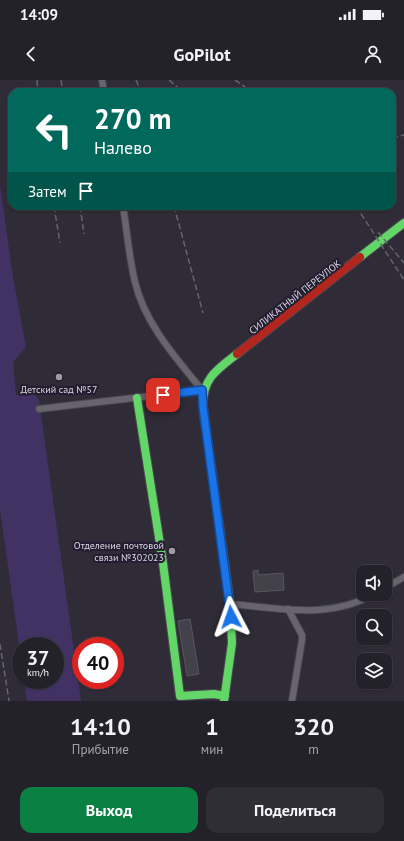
<!DOCTYPE html>
<html lang="ru">
<meta charset="utf-8">
<style>
body{margin:0;font-family:"PT Sans",sans-serif;background:#2f2e35;color:#f1f3f6;height:100vh;display:flex;flex-direction:column;font-size:15px;white-space:nowrap}
*{box-sizing:border-box;margin:0}
p{font-size:13px;color:#a3a3a8}
.icon{flex:none;width:22px;height:22px;fill:none;stroke:currentColor;stroke-width:2;stroke-linecap:round;stroke-linejoin:round}
.map{position:relative;height:621px;overflow:hidden}
.details{display:flex;flex-direction:column;background:#232129;flex:1}
.details>*{flex:none}
.guide{position:absolute;left:8px;top:8px;width:388px;height:122px;border-radius:12px;box-shadow:0 1px 3px #0004,0 0 0 1px #403e46;background:#00695c;color:#fff;overflow:hidden}
.controls{position:absolute;left:356px;top:485px;display:grid;gap:8px}
.controls a{display:grid;place-items:center;width:36px;height:36px;border-radius:8px;background:#232129;box-shadow:0 1px 3px #0004,0 0 0 1px #403e46;font-size:20px}
.speed{position:absolute;left:12px;top:557px;display:flex;gap:8px;font-size:20px;font-weight:700;text-align:center}
.speed>*{display:grid;place-content:center;width:52px;height:52px;border-radius:50%;background:#232129;box-shadow:0 1px 3px #0004,0 0 0 1px #403e46;line-height:1}
.speed small{font-size:10px;font-weight:400}
.speed .limit{border:6px solid #d22;background:#fff;color:#111}
.pin{position:absolute;display:grid;place-items:center;width:34px;height:34px;color:#fff;margin:-17px;border-radius:8px;box-shadow:0 2px 6px #0006}
.me{position:absolute;width:44px;margin:-22px;rotate:356deg;stroke-linejoin:round;filter:drop-shadow(0 0 3px #0008)}
.turn{display:flex;align-items:center;gap:14px;height:84px;padding:0 20px;font-size:18px}
.turn .icon{width:52px;height:52px;stroke-width:2.5}
.turn b{display:block;font-size:28px;line-height:34px}
.then{display:flex;align-items:center;height:38px;padding:0 20px;background:#0003;gap:8px;font-size:15px}
.eta{display:flex;justify-content:space-evenly;align-items:center;height:68px;text-align:center}
.eta b{font-size:24px;font-weight:700;line-height:28px}
.cta{display:flex;gap:8px;margin-top:auto;padding:8px 20px}
.cta a{flex:1;height:46px;border-radius:12px;background:#0b8043;color:#fff;font-size:16px;font-weight:700;line-height:46px;text-align:center}
.cta a+a{background:#2f2e35;color:#f1f3f6}
.status{display:flex;justify-content:space-between;align-items:center;height:28px;padding:0 20px;background:#232129;direction:ltr}
.status svg{height:11px;fill:currentColor}
header{display:flex;justify-content:space-between;align-items:center;height:52px;padding:0 20px;background:#232129;font-size:18px;font-weight:700}
.map>svg:first-child{display:block}
.green{fill:#423263}
.building{fill:#43414a;stroke:#595660}
.lines{fill:none;stroke-linecap:round;stroke-linejoin:round}
.street-casing{stroke:#4a4851;stroke-width:8}
.fast-casing{stroke:#4a4851;stroke-width:10}
.jam-casing{stroke:#4a4851;stroke-width:10}
.street{stroke:#67646e;stroke-width:6}
.fast{stroke:#63d668;stroke-width:8}
.jam{stroke:#b3261e;stroke-width:8}
.rail{stroke:#65636b;stroke-width:1.5;stroke-dasharray:6 3;stroke-linecap:butt}
.route-casing{stroke:#114b97;stroke-width:10}
.route{stroke:#1a73e8;stroke-width:7}
.poi-dot{fill:#9e9ba7;stroke:#231e30;stroke-width:1.5}
.labels{text-anchor:middle;dominant-baseline:central;stroke-width:4;stroke-linejoin:round;paint-order:stroke}
.street-label{font-size:10px;fill:#dad7e4;stroke:#231e30}
.poi-label{font-size:10px;fill:#dad7e4;stroke:#231e30}
</style>
<div class="status"><b>14:09</b><svg viewBox="0 0 49 12"><path d="M0 12V9h3v3zM5 12V6h3v6zM10 12V3h3v9zM15 12V0h3v12zM26 1h20v11H26zM47 4h2v5h-2z"/></svg></div>
<header><svg class="icon" aria-label="back" viewBox="0 0 24 24"><path d="M15 5l-7 7 7 7"/></svg>GoPilot<svg class="icon" aria-label="person" viewBox="0 0 24 24"><circle cx="12" cy="8" r="4"/><path d="M4 21q1-7 8-7t8 7"/></svg></header>
<div class="map">
<svg width="404" height="621" viewBox="0 0 404 621">
<rect width="100%" height="100%" fill="#2f2c37"/>
<path class="green" d="M 0,105 L 13,197 L 26,267 L 13,282 L 16,315 L 33,312 L 39,320 L 81,621 L 27,621 L 24,600 L 55,600 L 55,566 L 21,566 L 21,579 L 0,429 Z"/>
<path class="building" d="M 258,490 L 258,495 L 283,493 L 284,510 L 255,512 L 253,491 Z
M 190,539 L 199,594 L 187,596 L 178,541 Z"/>
<g class="lines">
<g class="street-casing">
<path id="street" d="M 102,0 L 104,12
M 123,126 C 127,151 129,177 135,202 C 145,244 176,278 202,310
M 39,329 L 202,310
M 385,508 L 404,497
M 230,524 C 280,528 328,540 374,514
M 288,529 L 302,555 L 302,560 L 292,621"/>
</g>
<g class="fast-casing">
<path id="fast" d="M 360,177 L 404,143
M 137,318 L 163,483 L 180,616 L 214,614 L 225,616
M 224,621 L 232,563 L 230,524 L 203,327 C 202,299 216,290 237,274"/>
</g>
<g class="jam-casing">
<path id="jam" d="M 237,274 L 360,177"/>
</g>
<use href="#street" class="street"/>
<use href="#fast" class="fast"/>
<use href="#jam" class="jam"/>
<path class="rail" d="M 37,0 L 38,12
M 61,0 L 63,12
M 136,0 L 141,12
M 169,0 L 183,12
M 235,0 L 252,12
M 392,58 L 404,55
M 54,126 L 60,163
M 80,126 L 84,154
M 174,126 L 203,233
M 356,126 L 404,200
M 378,152 L 404,183
M 0,564 L 9,621"/>
</g>
<g class="lines">
<g class="route-casing">
<path id="route" d="M 163,315 L 202,310 L 203,327 L 231,537"/>
</g>
<use href="#route" class="route"/>
</g>
<g class="poi-dot">
<circle cx="59" cy="297" r="4"/>
<circle cx="172" cy="471" r="4"/>
</g>
<g class="labels">
<g class="street-label">
<text transform="translate(295 217) rotate(-38)">СИЛИКАТНЫЙ ПЕРЕУЛОК</text>
</g>
<g class="poi-label">
<text x="59" y="309">Детский сад №57</text>
<text x="164" y="465" text-anchor="end">Отделение почтовой<tspan x="164" dy="12">связи №302023</tspan></text>
</g>
</g>
</svg>
<div class="controls">
<a><svg class="icon" aria-label="sound" viewBox="0 0 24 24"><path d="M4 9h4l5-4v14l-5-4H4zM17 9q2 3 0 6"/></svg></a>
<a><svg class="icon" aria-label="search" viewBox="0 0 24 24"><circle cx="10" cy="10" r="6"/><path d="M15 15l6 6"/></svg></a>
<a><svg class="icon" aria-label="layers" viewBox="0 0 24 24"><path d="M12 4l9 5-9 5-9-5zM3 14l9 5 9-5"/></svg></a>
</div>
<div class="speed"><div>37<small>km/h</small></div><div class="limit">40</div></div>
<div class="pin" style="left:163px;top:315px;background:#d93025"><svg class="icon" aria-label="arrive" viewBox="0 0 24 24"><path d="M6 21V4h12l-3 4 3 4H6"/></svg></div>
<svg class="me" style="left:231px;top:537px" viewBox="-20 -20 40 40"><path d="M0-17L14 15 0 8-14 15z" fill="#1a73e8" stroke="#fff" stroke-width="4"/></svg>
<div class="guide">
<div class="turn"><svg class="icon" aria-label="left" viewBox="0 0 24 24"><path d="M17 20v-9H6M10 6l-5 5 5 5"/></svg><div><b>270 m</b>Налево</div></div>
<div class="then">Затем<svg class="icon" aria-label="arrive" viewBox="0 0 24 24"><path d="M6 21V4h12l-3 4 3 4H6"/></svg></div>
</div>
</div>
<section class="details">
<div class="eta">
<div><b>14:10</b><p>Прибытие</p></div>
<div><b>1</b><p>мин</p></div>
<div><b>320</b><p>m</p></div>
</div>
<div class="cta"><a>Выход</a><a>Поделиться</a></div>
</section>
